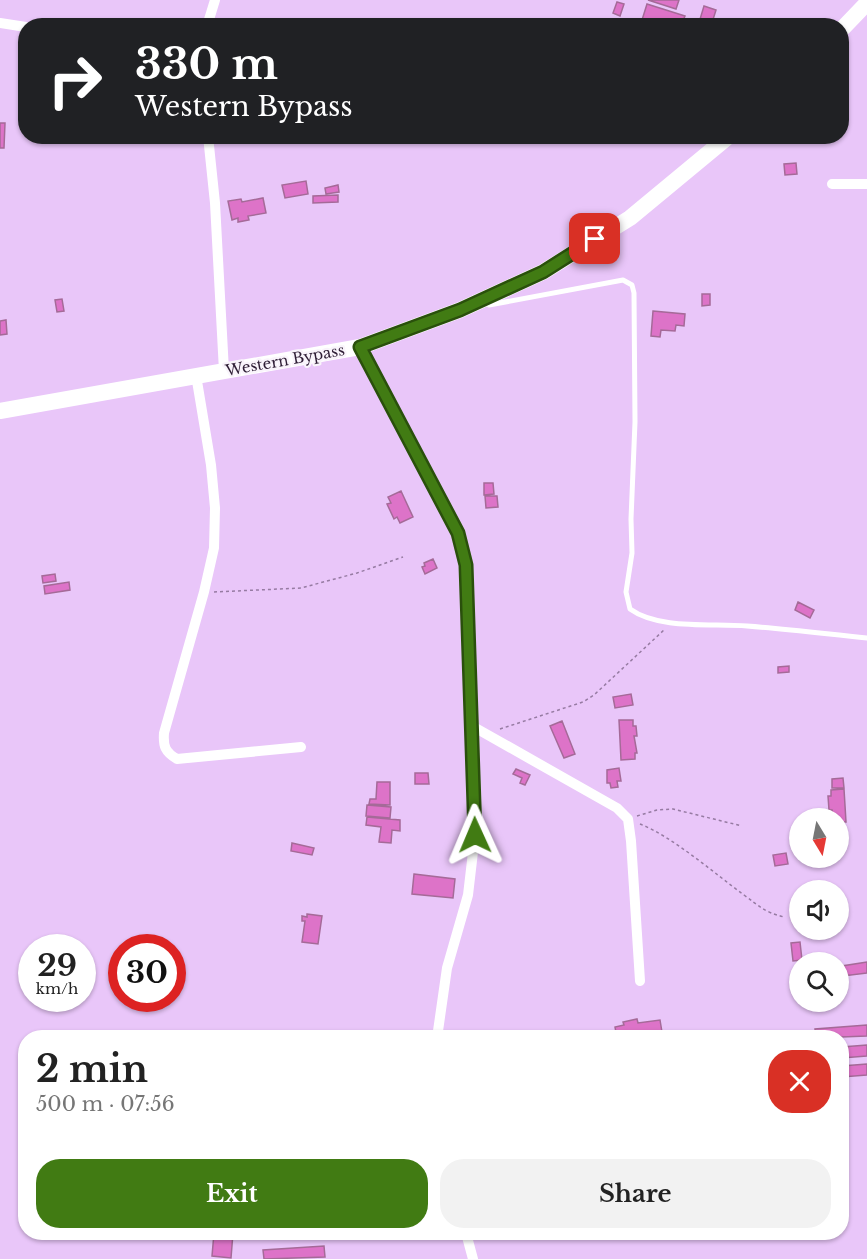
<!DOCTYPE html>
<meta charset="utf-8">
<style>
body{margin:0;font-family:"Libre Baskerville",serif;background:#f2f2f2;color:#222;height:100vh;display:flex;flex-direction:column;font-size:22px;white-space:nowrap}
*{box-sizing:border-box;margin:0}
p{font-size:20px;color:#767676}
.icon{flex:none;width:33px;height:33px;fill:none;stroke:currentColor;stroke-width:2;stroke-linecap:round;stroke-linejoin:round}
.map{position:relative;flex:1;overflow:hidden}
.side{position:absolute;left:18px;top:1030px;width:831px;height:210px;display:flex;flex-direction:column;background:#fff;border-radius:24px;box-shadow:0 2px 4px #0004}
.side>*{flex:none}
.hud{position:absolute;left:18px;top:18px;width:831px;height:126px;border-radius:24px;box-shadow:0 2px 4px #0004;background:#202124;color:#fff;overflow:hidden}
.needle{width:39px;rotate:170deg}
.buttons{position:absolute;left:789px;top:808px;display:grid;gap:12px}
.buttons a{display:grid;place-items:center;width:60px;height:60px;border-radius:50%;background:#fff;box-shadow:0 2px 4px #0004;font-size:30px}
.speed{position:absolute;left:18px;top:934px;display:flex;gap:12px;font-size:30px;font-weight:700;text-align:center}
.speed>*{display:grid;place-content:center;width:78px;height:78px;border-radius:50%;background:#fff;box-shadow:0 2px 4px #0004;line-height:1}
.speed small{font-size:15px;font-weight:400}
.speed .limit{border:9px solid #d22;background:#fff;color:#111}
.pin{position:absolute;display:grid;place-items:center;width:51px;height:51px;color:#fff;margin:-26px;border-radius:12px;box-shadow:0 3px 9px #0006}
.me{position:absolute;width:66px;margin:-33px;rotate:359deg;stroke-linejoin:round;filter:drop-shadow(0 0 4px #0008)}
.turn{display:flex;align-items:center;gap:21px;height:126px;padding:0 18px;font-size:27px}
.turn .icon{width:78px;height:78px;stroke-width:2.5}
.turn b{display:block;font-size:42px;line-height:51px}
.round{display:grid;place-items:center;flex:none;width:63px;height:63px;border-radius:24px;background:#f2f2f2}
.overview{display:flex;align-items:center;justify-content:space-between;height:102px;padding:0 18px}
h1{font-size:36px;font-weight:700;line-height:45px}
.action{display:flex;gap:12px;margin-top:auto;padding:12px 18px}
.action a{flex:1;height:69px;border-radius:24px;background:#417b13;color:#fff;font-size:24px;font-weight:700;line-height:69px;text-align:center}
.action a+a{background:#f2f2f2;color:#222}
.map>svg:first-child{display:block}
.building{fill:#dd73c8;stroke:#a56a98;stroke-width:1.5}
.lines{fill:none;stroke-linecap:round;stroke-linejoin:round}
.path{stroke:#967ba2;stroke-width:1.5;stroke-dasharray:3 3;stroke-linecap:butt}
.lane{stroke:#fff;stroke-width:5}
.street{stroke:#fff;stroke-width:10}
.primary{stroke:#fff;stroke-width:16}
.route-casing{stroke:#2a500c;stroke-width:15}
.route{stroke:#417b13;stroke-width:10}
.labels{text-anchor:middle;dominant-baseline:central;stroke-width:4.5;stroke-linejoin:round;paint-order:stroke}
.street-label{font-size:15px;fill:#2e1d35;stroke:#f9f4fb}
</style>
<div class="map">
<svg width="867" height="1259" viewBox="0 0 867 1259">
<rect width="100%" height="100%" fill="#e9c6f9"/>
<path class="building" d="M 648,0 L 679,0 L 676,9 Z
M 617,2 L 624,4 L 620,16 L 613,13 Z
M 647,4 L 685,16 L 681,26 L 674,26 L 656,20 L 655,24 L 642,20 Z
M 704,6 L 716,10 L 711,26 L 698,26 Z
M 0,123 L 5,123 L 4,148 L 0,148 Z
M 796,163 L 797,174 L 785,175 L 784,164 Z
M 306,181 L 308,194 L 285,198 L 282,185 Z
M 338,185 L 339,192 L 326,194 L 325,188 Z
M 338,195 L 338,202 L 313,203 L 313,196 Z
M 263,198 L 266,213 L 248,216 L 249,220 L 238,222 L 238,218 L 232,220 L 228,201 L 241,199 L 242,202 Z
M 702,294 L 710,294 L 710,305 L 702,306 Z
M 62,299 L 64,311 L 57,312 L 55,300 Z
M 653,311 L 685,314 L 684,326 L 676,325 L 675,331 L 661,330 L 660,337 L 651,336 Z
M 6,320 L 7,334 L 0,335 L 0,321 Z
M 484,483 L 493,483 L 494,494 L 484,495 Z
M 401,491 L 413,517 L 400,523 L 397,517 L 394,519 L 387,504 L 391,503 L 388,497 Z
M 485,496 L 497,496 L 498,507 L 486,508 Z
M 433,559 L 437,568 L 425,574 L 422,567 L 425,566 L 424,563 Z
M 55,574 L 56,581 L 43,583 L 42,576 Z
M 69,582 L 70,590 L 45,594 L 44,586 Z
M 798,602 L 814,610 L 810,618 L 795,610 Z
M 789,666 L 789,672 L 778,673 L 778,667 Z
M 631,694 L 633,705 L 615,708 L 613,697 Z
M 619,720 L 633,720 L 633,726 L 636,726 L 637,736 L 634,736 L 637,753 L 635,753 L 635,759 L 621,760 Z
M 562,721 L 575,754 L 564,758 L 550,726 Z
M 619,768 L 621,781 L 617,781 L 618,787 L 611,788 L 610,783 L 607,783 L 607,770 Z
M 516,769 L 530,775 L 525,785 L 520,783 L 522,778 L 513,774 Z
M 415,773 L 428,773 L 429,784 L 415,784 Z
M 843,778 L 844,788 L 832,788 L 832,779 Z
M 377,782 L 390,782 L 390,805 L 369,804 L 370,799 L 376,799 Z
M 844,789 L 846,822 L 838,822 L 838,819 L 833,819 L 832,810 L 829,810 L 828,796 L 831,796 L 831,790 Z
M 367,805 L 391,807 L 390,818 L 366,816 Z
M 367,817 L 400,820 L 400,831 L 392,830 L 391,843 L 379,842 L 381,827 L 366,825 Z
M 292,843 L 314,848 L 312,855 L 291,851 Z
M 786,853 L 788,864 L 775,866 L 773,855 Z
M 414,874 L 455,879 L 453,898 L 412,894 Z
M 307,914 L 322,916 L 318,944 L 302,942 L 305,921 L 302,921 L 302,916 L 307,917 Z
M 800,942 L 802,960 L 793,961 L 791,943 Z
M 867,962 L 867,973 L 843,976 L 842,966 Z
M 637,1019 L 638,1023 L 660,1020 L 662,1032 L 648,1034 L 649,1038 L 617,1038 L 615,1027 L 624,1025 L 623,1022 Z
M 867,1025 L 867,1036 L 816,1038 L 815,1029 Z
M 867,1045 L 867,1056 L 842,1058 L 842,1047 Z
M 867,1064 L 867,1075 L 842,1077 L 842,1066 Z
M 214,1233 L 233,1233 L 231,1258 L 212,1256 Z
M 324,1246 L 325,1257 L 264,1259 L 263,1250 Z"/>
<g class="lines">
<path class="path" d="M 214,592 L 301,588 L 357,573 L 403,557
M 500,729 L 583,702 L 594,695 L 664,630
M 637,816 L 657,810 L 673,809 L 742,826
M 640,824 C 673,837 714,873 744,895 C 759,906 764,912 784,917"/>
<path class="lane" d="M 489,305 L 623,280 L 632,285 L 634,293 L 635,422 L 631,519 L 632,553 L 626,592 L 630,609 C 659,630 713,623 747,626 C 787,629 827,634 867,638"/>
<path class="street" d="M 0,23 L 26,27
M 207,26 L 215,0
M 208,136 L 215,203 L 224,371
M 832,184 L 867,184
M 360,347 L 458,533 L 466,565 L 475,835 L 468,895 L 447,968 L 437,1038
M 196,375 L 211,465 L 215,508 L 214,548 L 204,592 L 164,733 C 163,746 165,752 177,759 L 301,747
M 472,726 L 617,808 L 628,819 L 631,841 L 640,981
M 466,1233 L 473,1259"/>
<path class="primary" d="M 842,29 L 867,3
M 0,411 L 360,347 L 460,310 L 543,272 L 630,218 L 729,136"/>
</g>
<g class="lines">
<g class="route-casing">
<path id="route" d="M 475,835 L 466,565 L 458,533 L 360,347 L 460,310 L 543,272 L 595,239"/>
</g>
<use href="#route" class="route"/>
</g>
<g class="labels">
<g class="street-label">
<text transform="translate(285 360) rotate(-10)">Western Bypass</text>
</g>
</g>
</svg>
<div class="buttons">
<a><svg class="needle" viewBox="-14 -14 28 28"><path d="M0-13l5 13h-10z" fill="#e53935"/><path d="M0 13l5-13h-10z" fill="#767676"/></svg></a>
<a><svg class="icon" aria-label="sound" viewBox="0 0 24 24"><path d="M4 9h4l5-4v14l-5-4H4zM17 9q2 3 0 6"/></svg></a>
<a><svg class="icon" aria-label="search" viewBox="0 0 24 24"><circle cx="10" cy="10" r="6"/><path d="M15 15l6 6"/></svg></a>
</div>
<div class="speed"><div>29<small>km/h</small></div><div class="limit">30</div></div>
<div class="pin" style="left:595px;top:239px;background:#d93025"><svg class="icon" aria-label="arrive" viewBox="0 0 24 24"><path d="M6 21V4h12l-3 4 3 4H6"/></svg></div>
<svg class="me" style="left:475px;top:835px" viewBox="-20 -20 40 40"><path d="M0-17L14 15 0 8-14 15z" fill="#417b13" stroke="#fff" stroke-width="4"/></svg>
<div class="hud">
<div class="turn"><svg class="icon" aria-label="right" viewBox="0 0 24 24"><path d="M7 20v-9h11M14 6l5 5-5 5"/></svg><div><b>330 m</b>Western Bypass</div></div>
</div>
<section class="side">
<div class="overview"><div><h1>2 min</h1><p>500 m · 07:56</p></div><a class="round" style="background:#d93025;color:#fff"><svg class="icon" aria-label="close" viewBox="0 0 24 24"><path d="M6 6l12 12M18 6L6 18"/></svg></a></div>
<div class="action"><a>Exit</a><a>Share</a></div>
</section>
</div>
